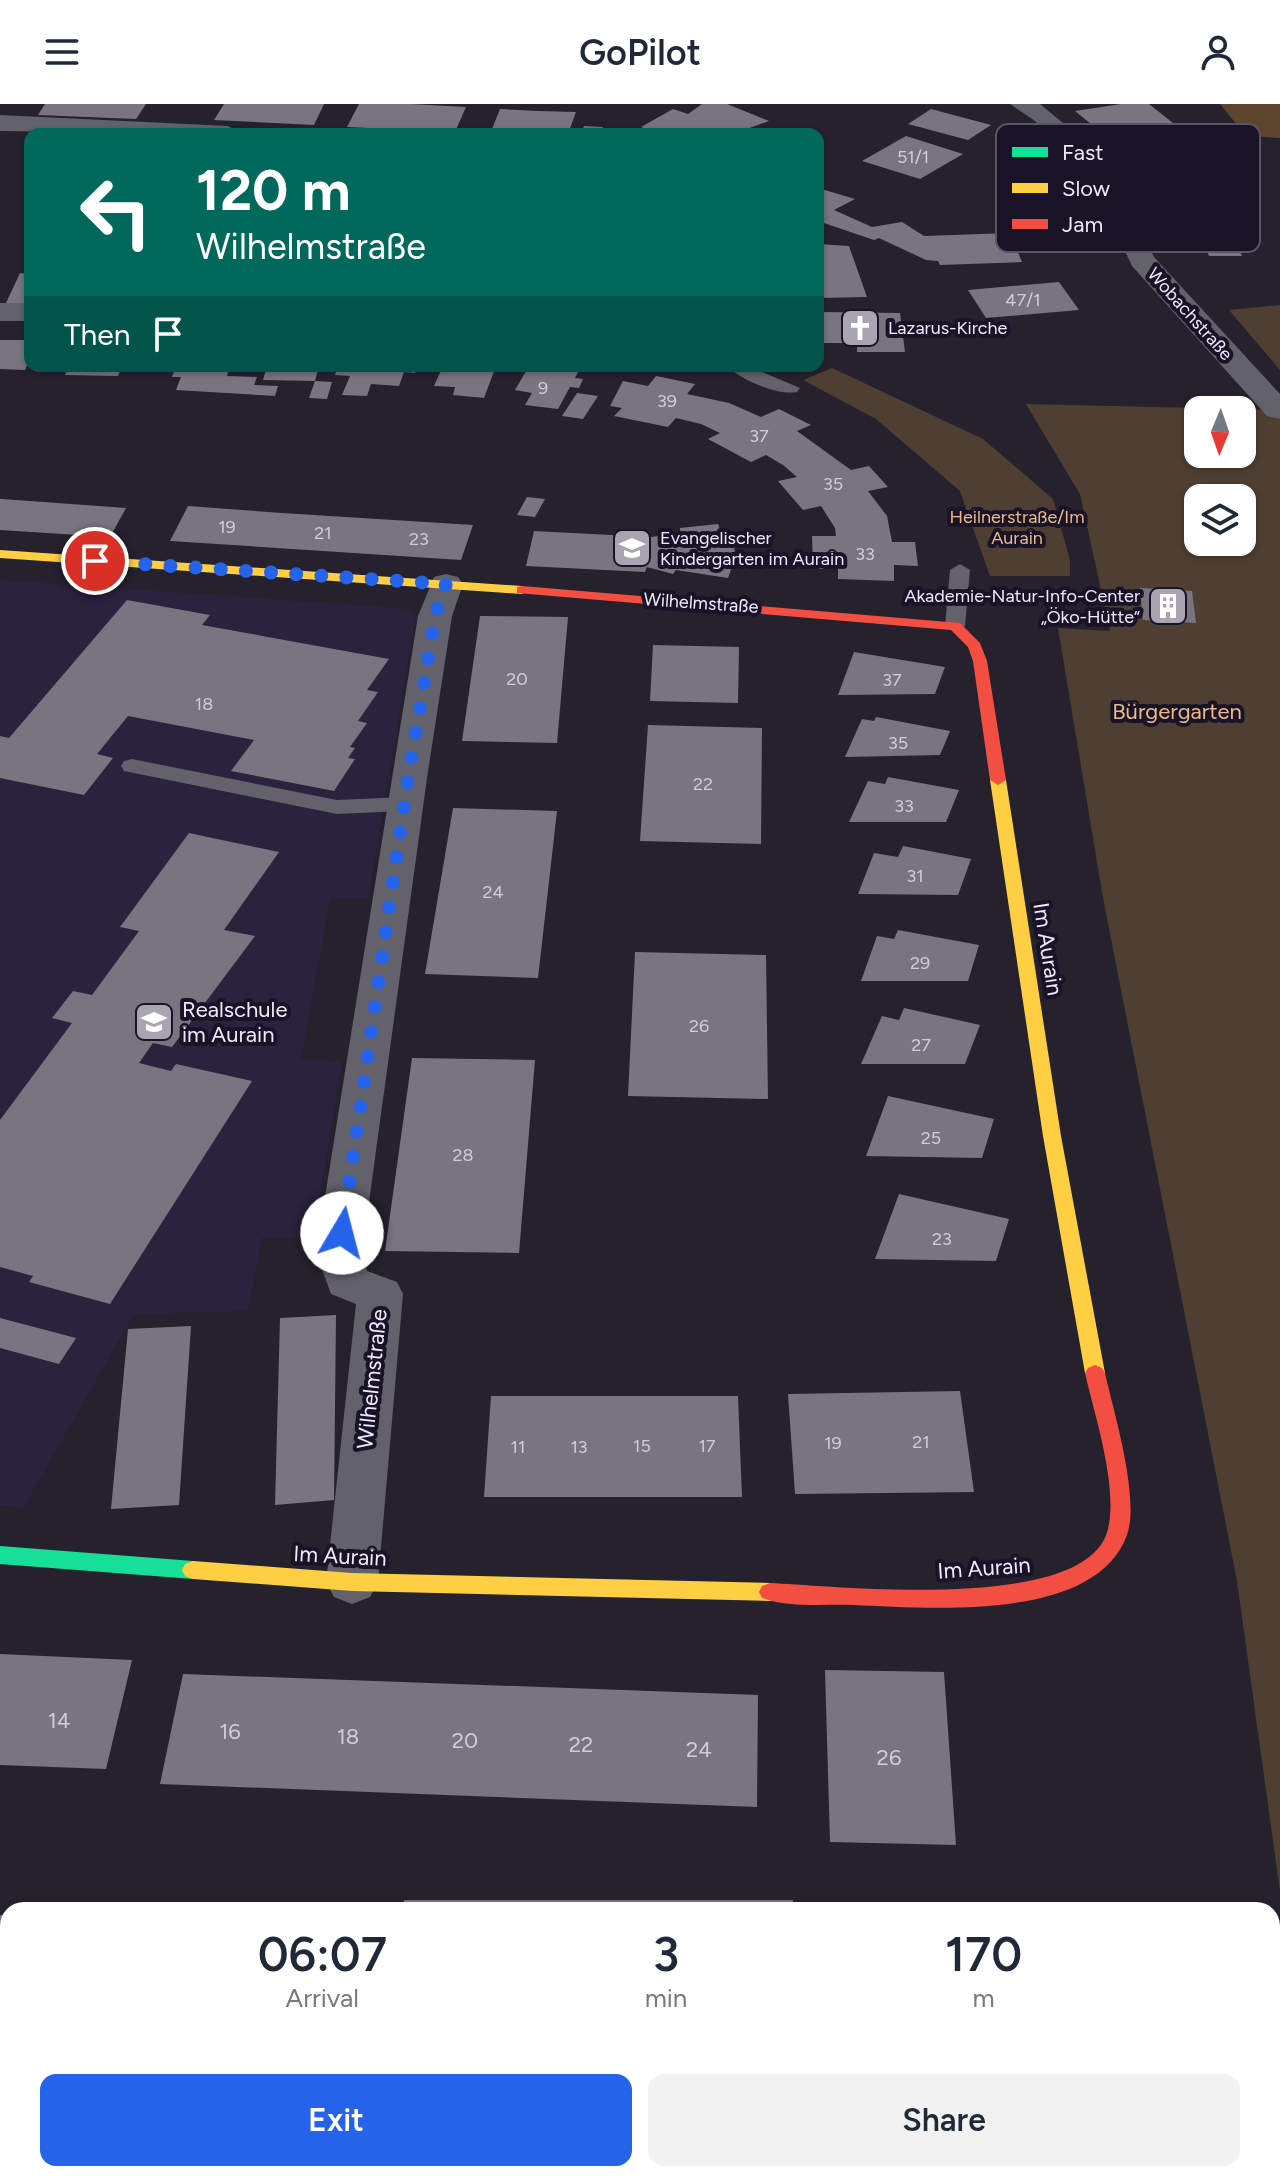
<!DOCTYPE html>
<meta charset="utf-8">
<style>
body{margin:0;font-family:Figtree,sans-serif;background:#f2f2f3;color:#1f2937;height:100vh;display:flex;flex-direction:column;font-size:30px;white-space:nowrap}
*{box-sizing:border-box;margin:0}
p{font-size:26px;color:#747a83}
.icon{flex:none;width:44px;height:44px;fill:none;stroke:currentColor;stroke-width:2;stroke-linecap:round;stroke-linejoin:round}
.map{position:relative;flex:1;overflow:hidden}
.sheet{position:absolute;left:0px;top:1798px;width:1280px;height:280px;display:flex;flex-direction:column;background:#fff;border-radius:24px 24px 0 0;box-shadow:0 2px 6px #0004}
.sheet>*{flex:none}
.top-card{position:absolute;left:24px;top:24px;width:800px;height:244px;border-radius:16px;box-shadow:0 2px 6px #0004;background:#00695c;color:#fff;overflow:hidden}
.needle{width:52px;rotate:182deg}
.tools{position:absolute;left:1184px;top:292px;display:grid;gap:16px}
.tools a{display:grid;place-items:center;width:72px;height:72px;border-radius:16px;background:#fff;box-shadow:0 2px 6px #0004;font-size:40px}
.pin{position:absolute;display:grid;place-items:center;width:68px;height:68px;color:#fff;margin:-34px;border:4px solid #fff;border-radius:50%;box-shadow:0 2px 8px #0007}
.me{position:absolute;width:88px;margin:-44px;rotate:8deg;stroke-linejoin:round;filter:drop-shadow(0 0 6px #0008)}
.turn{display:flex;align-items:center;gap:28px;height:168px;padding:0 40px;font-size:36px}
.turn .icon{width:104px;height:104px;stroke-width:2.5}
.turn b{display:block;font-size:56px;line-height:68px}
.then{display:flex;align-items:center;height:76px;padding:0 40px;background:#0003;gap:16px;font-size:30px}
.eta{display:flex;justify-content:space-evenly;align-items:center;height:136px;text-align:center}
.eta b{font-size:48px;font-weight:600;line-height:56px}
.primary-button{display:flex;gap:16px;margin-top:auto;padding:16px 40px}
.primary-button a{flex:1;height:92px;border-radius:16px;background:#2563eb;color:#fff;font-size:32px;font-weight:600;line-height:92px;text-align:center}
.primary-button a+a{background:#f2f2f3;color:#1f2937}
header{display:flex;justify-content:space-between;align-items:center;height:104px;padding:0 40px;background:#fff;font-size:36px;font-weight:600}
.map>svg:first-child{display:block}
.built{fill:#2a233d}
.green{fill:#4f3f32;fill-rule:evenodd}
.forest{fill:#5d442d}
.building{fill:#787580}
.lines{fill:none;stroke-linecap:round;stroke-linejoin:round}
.lane{fill:#63616a;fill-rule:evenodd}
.street{fill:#63616a;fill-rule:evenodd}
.fast{fill:#16e098;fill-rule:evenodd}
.slow{fill:#ffcf43;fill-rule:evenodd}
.jam{fill:#f24e42;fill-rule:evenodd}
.route{stroke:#2563eb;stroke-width:14;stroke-dasharray:0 25.2}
.labels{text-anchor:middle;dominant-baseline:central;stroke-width:8;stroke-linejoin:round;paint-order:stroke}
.number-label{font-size:18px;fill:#d0cddb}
.far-street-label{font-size:18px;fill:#eeeaf9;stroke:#191328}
.far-poi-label{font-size:18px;fill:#eeeaf9;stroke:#191328;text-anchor:start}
.far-park-label{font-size:18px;fill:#ecb988;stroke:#191328}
.park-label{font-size:22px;fill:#ecb988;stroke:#191328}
.street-label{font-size:22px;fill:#eeeaf9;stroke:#191328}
.poi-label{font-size:22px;fill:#eeeaf9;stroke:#191328;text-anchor:start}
.near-number-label{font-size:22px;fill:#d0cddb}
.key{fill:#191328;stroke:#595467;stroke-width:2}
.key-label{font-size:22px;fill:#eeeaf9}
</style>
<header><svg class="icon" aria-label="menu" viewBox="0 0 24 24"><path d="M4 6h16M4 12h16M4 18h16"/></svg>GoPilot<svg class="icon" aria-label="person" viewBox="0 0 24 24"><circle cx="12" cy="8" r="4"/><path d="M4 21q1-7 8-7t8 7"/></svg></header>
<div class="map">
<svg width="1280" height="2078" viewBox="0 0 1280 2078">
<rect width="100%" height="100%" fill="#25222d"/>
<path class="built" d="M 0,476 L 411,505 L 416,511 L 368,795 L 330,795 L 301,956 L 342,957 L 313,1135 L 262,1134 L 248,1207 L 134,1210 L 23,1404 L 0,1401 Z"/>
<path class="green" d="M 1280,201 L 1280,266 L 1229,206 Z
M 832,264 L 983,335 L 1053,395 L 1070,456 L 1070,472 L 990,472 L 960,387 L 876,315 L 803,276 Z
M 1026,300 L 1280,306 L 1280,1787 L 1237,1477 L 1103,794 L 1058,524 L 1110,527 L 1080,390 ZM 1198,306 L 1242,306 L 1242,350 L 1198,350 ZM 1198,394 L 1242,394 L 1242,438 L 1198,438 Z"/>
<path class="forest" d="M 1220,0 L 1280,0 L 1280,34 L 1246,32 Z"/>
<path class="building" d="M 45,0 L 146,0 L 136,15 L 38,11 Z
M 224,0 L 324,0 L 314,21 L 214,16 Z
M 359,0 L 411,0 L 466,3 L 455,28 L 347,23 Z
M 702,0 L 727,0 L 769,17 L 733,30 L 660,30 L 641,23 L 673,5 L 688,10 Z
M 1121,0 L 1149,0 L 1178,23 L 1107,33 L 1075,7 Z
M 500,5 L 538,7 L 576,8 L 568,30 L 490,30 Z
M 931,5 L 991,21 L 968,36 L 908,20 Z
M 584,22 L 603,23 L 601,30 L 581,30 Z
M 906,32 L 963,50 L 920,75 L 862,57 Z
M 818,84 L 855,95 L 834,106 L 872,123 L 902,118 L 924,132 L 1010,129 L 1022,158 L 940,161 L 938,157 L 926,156 L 879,134 L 874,136 L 818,117 Z
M 1197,125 L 1230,125 L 1242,152 L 1209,152 Z
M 818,140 L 849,142 L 867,193 L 818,194 Z
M 20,169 L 30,170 L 30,199 L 6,199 Z
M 1059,178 L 1079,206 L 986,214 L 968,186 Z
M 818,208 L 900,209 L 905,248 L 857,248 L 857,239 L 818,239 Z
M 0,236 L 30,236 L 30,255 L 25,266 L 0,265 Z
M 69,262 L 122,262 L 118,272 L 65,271 Z
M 176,262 L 230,262 L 227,272 L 257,273 L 254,281 L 278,282 L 275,292 L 176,286 L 181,273 L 172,273 Z
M 267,262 L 319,262 L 315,277 L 263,276 Z
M 338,262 L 418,262 L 415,269 L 404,268 L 399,282 L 371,280 L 367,292 L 342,291 L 350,272 L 335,271 Z
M 443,262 L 496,262 L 484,294 L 453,291 L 455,283 L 434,282 Z
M 529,262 L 579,266 L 575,274 L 583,275 L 579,284 L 570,283 L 558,305 L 525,301 L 532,289 L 515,286 Z
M 656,272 L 695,280 L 687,290 L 729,299 L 761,313 L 779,305 L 811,321 L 797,327 L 851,366 L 869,362 L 888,383 L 868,387 L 887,412 L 892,438 L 915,438 L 918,462 L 894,461 L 894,477 L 838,475 L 838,465 L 813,465 L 812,432 L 836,432 L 835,424 L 821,402 L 803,406 L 778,377 L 797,373 L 783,361 L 766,351 L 751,358 L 708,335 L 720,329 L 701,320 L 676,314 L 668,323 L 614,312 L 622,304 L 610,302 L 623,277 L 648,282 Z
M 315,277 L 332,278 L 327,295 L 309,294 Z
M 577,289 L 598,292 L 583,315 L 562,312 Z
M 527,393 L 545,395 L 535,413 L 517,411 Z
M 0,395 L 2,395 L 126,404 L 110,433 L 0,426 Z
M 188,402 L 282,409 L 473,421 L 461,456 L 170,437 Z
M 718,420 L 722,431 L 734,434 L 735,454 L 728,474 L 676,466 L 673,470 L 647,463 L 645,468 L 526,462 L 534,427 L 650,433 L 680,430 L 680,424 Z
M 1140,484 L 1192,487 L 1196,519 L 1143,516 Z
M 127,496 L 210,511 L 202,521 L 389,555 L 367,586 L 378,588 L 358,617 L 367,619 L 350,643 L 355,644 L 348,654 L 355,655 L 334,687 L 231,667 L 254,636 L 128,612 L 97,650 L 113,654 L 84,691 L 0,674 L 0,632 L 9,634 Z
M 480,512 L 568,513 L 557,639 L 462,637 Z
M 653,541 L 739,543 L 738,599 L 650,597 Z
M 854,548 L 945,563 L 935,590 L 838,591 Z
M 876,613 L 950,627 L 940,651 L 845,653 L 862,615 L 874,617 Z
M 648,621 L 762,624 L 761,740 L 640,737 Z
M 888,673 L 959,686 L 946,718 L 849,718 L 868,677 L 885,680 Z
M 453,704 L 557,707 L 538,874 L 425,870 Z
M 189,729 L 279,748 L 224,826 L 255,832 L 172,943 L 153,939 L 139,959 L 171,967 L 176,960 L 252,977 L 110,1200 L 29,1178 L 33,1172 L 0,1163 L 0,1016 L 72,919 L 52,914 L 73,887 L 92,891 L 139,827 L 120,823 Z
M 903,742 L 971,755 L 958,791 L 858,790 L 874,749 L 898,753 Z
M 898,826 L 979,841 L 968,877 L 861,877 L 877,832 L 894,835 Z
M 635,848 L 766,851 L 768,995 L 628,992 Z
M 904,904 L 980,921 L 965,960 L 861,960 L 882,912 L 899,916 Z
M 412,954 L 535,956 L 519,1149 L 385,1147 Z
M 888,992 L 994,1015 L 982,1054 L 866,1052 Z
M 899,1090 L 1009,1115 L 996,1157 L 875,1155 Z
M 336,1211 L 334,1396 L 275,1401 L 280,1214 Z
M 0,1214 L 76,1234 L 59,1260 L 0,1244 Z
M 191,1222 L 179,1401 L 111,1405 L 128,1225 Z
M 960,1287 L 974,1388 L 795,1390 L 788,1290 Z
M 491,1292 L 738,1292 L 742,1393 L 484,1393 Z
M 0,1550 L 132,1556 L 106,1665 L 0,1661 Z
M 825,1566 L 944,1568 L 956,1741 L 830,1738 Z
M 183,1570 L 758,1591 L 757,1703 L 160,1680 Z
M 404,1796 L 793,1796 L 794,1806 L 403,1806 Z
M 0,1811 L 8,1811 L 8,1895 L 0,1895 Z"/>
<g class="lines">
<path class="lane" d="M 727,262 L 748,262 L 800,284 L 797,288 C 778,292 741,276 727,262 Z
M 960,460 L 970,466 L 965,522 L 955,528 L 945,522 L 950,466 Z
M 132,655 L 337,696 L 404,693 L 415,700 L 404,707 L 337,710 L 124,667 L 121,662 L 124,657 Z"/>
<path class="street" d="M 1010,0 L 1040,0 L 1091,42 L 1124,90 L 1154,153 L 1280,290 L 1280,315 L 1267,312 L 1132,162 L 1098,90 L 1073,52 L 1035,17 Z
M 0,11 L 228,22 L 241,30 L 0,27 Z
M 0,199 L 30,199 L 30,217 L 0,217 Z
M 446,470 L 458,473 L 463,480 L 452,512 L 427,674 L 362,1149 L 367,1167 L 397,1178 L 403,1190 L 378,1478 L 370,1493 L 352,1500 L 334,1493 L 326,1478 L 356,1200 L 331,1190 L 316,1149 L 418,512 L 434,473 Z
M 0,1993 L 8,1993 L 8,2055 L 0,2055 Z"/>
<path class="fast" d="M 0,1442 L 193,1457 L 201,1460 L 204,1466 L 201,1472 L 193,1475 L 0,1460 Z"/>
<path class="slow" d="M 0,446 L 522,482 L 529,486 L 522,490 L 0,454 Z
M 998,671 L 1006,676 L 1061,1032 L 1105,1269 L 1102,1274 L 1088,1274 L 1085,1269 L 1043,1032 L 990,676 Z
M 193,1457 L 352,1469 L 770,1479 L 778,1482 L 781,1488 L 778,1494 L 770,1497 L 352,1487 L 193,1475 L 185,1472 L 182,1466 L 185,1460 Z"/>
<path class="jam" d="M 522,482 L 960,519 L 980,539 L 987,557 L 1006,676 L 998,681 L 990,676 L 973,557 L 968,543 L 951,526 L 517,489 L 517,483 Z
M 1095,1261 L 1102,1264 L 1105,1269 C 1114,1309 1140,1394 1127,1431 C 1095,1519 929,1504 854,1501 C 825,1500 789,1504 762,1494 L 759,1488 L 762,1482 L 770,1479 C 836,1482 1089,1510 1108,1425 C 1118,1381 1095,1313 1085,1269 L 1088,1264 Z"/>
</g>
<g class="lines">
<path class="route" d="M 95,457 L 446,480 L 435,512 L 408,674 L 342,1129"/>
</g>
<defs>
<g id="church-square" transform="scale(2)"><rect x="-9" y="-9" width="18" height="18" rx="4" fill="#a8a4b2" stroke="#191328"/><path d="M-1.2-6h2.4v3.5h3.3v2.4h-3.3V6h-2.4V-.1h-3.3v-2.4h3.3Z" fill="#fff"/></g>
<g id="school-square" transform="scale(2)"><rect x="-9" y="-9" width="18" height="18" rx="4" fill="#a8a4b2" stroke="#191328"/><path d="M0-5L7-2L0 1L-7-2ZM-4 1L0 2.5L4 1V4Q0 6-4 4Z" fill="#fff"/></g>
<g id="building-square" transform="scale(2)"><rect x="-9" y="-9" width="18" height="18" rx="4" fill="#a8a4b2" stroke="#191328"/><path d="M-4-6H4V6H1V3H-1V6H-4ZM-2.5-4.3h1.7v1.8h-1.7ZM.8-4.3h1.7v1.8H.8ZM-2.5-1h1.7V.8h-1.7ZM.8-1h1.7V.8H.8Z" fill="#fff"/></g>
</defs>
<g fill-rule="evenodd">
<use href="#church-square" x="860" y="224"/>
<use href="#school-square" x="632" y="444"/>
<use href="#building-square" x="1168" y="502"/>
<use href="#school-square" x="154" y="918"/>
</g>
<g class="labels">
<g class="number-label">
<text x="913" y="53">51/1</text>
<text x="1023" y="196">47/1</text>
<text x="543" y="284">9</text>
<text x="667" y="297">39</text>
<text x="759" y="332">37</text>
<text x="833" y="380">35</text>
<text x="227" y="423">19</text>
<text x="323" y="429">21</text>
<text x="419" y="435">23</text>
<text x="865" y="450">33</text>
<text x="517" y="575">20</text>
<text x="892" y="576">37</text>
<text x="204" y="600">18</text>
<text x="898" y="639">35</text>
<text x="703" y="680">22</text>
<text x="904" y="702">33</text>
<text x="915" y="772">31</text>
<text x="493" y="788">24</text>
<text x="920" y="859">29</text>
<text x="699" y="922">26</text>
<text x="921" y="941">27</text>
<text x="931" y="1034">25</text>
<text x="463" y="1051">28</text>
<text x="942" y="1135">23</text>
<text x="921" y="1338">21</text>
<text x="833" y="1339">19</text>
<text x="642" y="1342">15</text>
<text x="707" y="1342">17</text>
<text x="518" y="1343">11</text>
<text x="579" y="1343">13</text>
</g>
<g class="far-street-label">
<text transform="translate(1190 210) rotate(48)">Wobachstraße</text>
<text transform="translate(701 499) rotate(4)">Wilhelmstraße</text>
</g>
<g class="far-poi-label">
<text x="888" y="224">Lazarus-Kirche</text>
<text x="660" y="434">Evangelischer<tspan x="660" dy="21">Kindergarten im Aurain</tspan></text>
<text x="1140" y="492" text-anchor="end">Akademie-Natur-Info-Center<tspan x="1140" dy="21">„Öko-Hütte“</tspan></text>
</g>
<g class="far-park-label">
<text x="1017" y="413">Heilnerstraße/Im<tspan x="1017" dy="21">Aurain</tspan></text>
</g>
<g class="park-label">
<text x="1177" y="607">Bürgergarten</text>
</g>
<g class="street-label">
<text transform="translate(1048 845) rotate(81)">Im Aurain</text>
<text transform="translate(372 1275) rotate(-84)">Wilhelmstraße</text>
<text transform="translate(340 1452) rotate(3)">Im Aurain</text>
<text transform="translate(984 1464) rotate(-4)">Im Aurain</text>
</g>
<g class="poi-label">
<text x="182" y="905">Realschule<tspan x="182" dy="25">im Aurain</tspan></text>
</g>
<g class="near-number-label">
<text x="59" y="1616">14</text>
<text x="230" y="1627">16</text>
<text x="348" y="1632">18</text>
<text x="465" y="1636">20</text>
<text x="581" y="1640">22</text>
<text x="699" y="1645">24</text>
<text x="889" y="1653">26</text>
</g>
</g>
<rect x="996" y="20" width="264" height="128" rx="12" class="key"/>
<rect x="1012" y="43" width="36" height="10" fill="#16e098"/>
<rect x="1012" y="79" width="36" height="10" fill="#ffcf43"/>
<rect x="1012" y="115" width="36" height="10" fill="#f24e42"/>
<g class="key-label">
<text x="1062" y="56">Fast</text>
<text x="1062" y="92">Slow</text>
<text x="1062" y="128">Jam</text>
</g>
</svg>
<div class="tools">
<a><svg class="needle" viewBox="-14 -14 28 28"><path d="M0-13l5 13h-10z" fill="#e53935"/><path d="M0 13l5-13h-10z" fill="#747a83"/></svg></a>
<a><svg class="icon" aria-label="layers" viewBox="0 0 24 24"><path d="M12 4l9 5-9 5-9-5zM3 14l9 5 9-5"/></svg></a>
</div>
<div class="pin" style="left:95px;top:457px;background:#d93025"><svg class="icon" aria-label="arrive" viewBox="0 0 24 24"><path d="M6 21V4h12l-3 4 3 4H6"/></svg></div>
<svg class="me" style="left:342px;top:1129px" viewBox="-20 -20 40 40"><circle r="19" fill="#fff"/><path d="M0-13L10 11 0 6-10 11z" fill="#2563eb"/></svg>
<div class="top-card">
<div class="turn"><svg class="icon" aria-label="left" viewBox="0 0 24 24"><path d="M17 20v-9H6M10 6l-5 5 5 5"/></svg><div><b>120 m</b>Wilhelmstraße</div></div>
<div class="then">Then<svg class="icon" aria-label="arrive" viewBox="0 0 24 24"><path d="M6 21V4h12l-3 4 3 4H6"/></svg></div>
</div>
<section class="sheet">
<div class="eta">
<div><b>06:07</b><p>Arrival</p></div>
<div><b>3</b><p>min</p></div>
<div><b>170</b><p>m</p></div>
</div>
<div class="primary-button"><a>Exit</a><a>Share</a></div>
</section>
</div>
